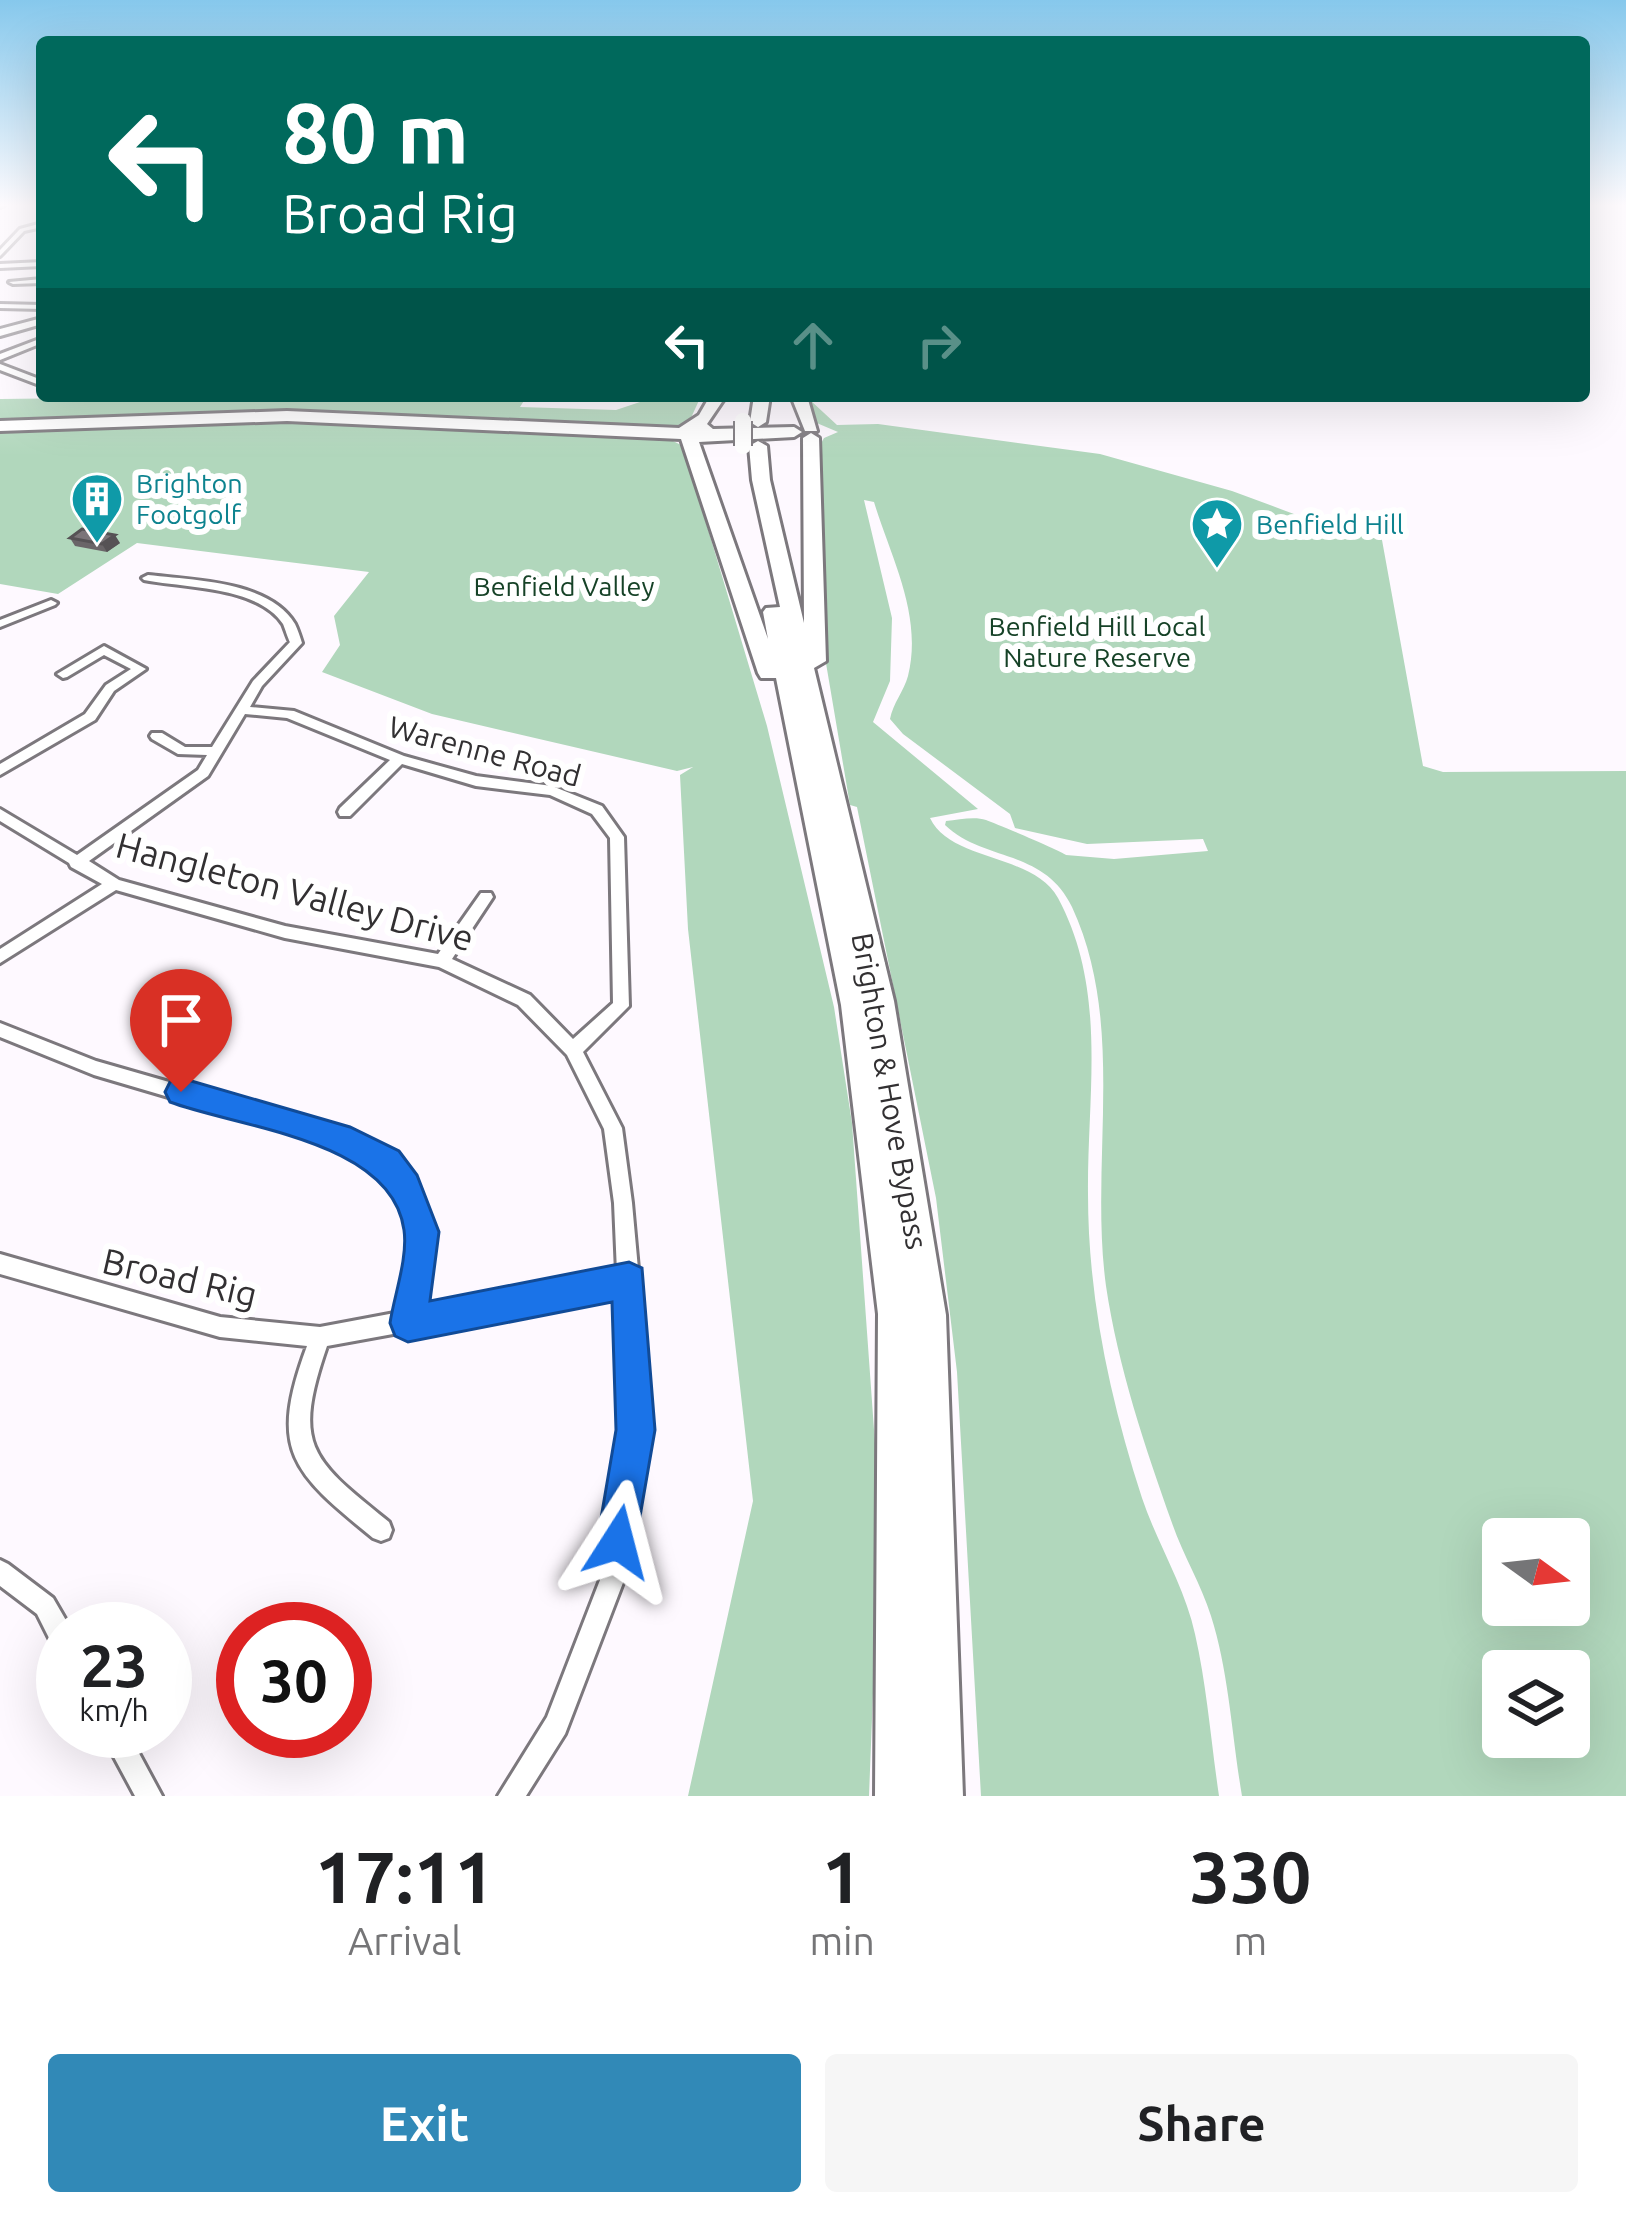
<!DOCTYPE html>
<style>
body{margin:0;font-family:Ubuntu,sans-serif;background:#f6f6f6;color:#202124;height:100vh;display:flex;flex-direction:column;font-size:45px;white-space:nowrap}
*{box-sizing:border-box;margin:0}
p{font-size:39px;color:#757577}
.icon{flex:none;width:66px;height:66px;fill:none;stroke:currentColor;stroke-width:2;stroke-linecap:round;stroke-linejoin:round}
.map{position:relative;height:1796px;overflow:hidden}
.side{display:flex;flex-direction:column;background:#fff;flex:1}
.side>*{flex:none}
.guide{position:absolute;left:36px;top:36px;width:1554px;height:366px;border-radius:12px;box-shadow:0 12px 48px #0002;background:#00695c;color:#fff;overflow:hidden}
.needle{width:78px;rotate:105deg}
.controls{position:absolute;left:1482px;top:1518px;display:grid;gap:24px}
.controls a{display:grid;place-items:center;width:108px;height:108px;border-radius:12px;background:#fff;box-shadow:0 12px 48px #0002;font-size:60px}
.speed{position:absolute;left:36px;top:1602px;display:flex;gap:24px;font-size:60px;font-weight:700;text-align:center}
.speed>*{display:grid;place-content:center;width:156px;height:156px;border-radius:50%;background:#fff;box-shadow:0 12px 48px #0002;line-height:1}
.speed small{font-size:30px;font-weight:400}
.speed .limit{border:18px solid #d22;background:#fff;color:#111}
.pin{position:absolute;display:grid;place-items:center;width:102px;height:102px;color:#fff;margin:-123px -51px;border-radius:50% 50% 50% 0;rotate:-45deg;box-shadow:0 0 12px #0007}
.pin .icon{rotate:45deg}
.me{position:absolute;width:132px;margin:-66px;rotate:9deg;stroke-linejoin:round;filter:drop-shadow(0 0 9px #0008)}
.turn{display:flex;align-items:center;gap:42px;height:252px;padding:0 48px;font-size:54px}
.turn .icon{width:156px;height:156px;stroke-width:2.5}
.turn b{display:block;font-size:84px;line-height:102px}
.lanes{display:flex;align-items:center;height:114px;padding:0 48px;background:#0003;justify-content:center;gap:60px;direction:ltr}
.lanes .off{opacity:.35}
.eta{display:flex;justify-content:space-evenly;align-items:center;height:204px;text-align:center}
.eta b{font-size:72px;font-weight:600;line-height:84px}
.primary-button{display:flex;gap:24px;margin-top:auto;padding:24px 48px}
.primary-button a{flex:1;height:138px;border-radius:12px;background:#3189b7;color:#fff;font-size:48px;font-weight:600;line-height:138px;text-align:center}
.primary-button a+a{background:#f6f6f6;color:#202124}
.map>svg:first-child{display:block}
.green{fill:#b1d7bc;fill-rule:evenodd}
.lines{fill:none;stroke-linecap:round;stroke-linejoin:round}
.street-casing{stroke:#7c787d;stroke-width:6}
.secondary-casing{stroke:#7c787d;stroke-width:6}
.highway-casing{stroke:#7c787d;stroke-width:6}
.street{fill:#fff;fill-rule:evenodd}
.secondary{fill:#fff;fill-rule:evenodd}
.highway{fill:#fff;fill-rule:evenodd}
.highway-bridge-casing{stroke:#7c787d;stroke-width:20;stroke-linecap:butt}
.highway-bridge{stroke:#fff;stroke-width:16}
.wall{fill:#6a6568}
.shaded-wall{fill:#565255}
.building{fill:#7b7579;stroke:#565255;stroke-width:3}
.route{fill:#1a73e8;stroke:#114b97;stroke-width:3}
.labels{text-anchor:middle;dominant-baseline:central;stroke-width:12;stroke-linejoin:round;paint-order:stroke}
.far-culture-label{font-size:27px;fill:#0d838f;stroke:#fff;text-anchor:start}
.far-park-label{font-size:27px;fill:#164227;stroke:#fff}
.street-label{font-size:30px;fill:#323032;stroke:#fff}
.near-street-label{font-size:36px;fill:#323032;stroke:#fff}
</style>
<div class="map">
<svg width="1626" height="1796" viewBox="0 0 1626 1796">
<rect width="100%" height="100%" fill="#fef9ff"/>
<path class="green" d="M 257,396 L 304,401 L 527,396 L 520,407 L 616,410 L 658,396 L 701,396 L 690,420 L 669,429 C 445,412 223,410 0,424 L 0,399 Z
M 810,400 L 837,425 L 878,424 L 1100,454 L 1232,491 L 1337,530 L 1380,529 L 1423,766 L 1443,772 L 1626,771 L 1626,1796 L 1242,1796 C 1232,1738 1229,1672 1211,1616 C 1201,1584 1183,1555 1172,1523 C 1145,1447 1118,1367 1106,1286 C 1089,1161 1127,1026 1072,907 C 1044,848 983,862 945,825 L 946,821 C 959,820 974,816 986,820 C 995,823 1063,852 1066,855 L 1114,859 L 1208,851 L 1203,839 L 1087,844 L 1015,828 L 1010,814 L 903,734 L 890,719 C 893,703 904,691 908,676 C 923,615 891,558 874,502 L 864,500 L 892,618 L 890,681 L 873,722 L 978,809 L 930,818 C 951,862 1033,853 1058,898 C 1108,991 1087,1094 1088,1194 C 1088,1298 1110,1399 1142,1498 C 1157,1543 1185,1587 1195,1634 C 1207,1687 1211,1742 1219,1796 L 981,1796 L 957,1372 L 936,1198 L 857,807 L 850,805 L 817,610 L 818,449 L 824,438 L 838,432 L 812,421 L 803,401 ZM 1503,1539 L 1569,1539 L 1569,1605 L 1503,1605 ZM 1503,1671 L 1569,1671 L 1569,1737 L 1503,1737 Z
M 290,420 L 665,437 L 683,446 L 767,726 L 834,1007 L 852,1123 L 880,1513 L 869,1796 L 688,1796 L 753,1501 L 688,929 L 680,775 L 693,767 L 677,771 L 432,714 L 322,672 L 340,645 L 334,616 L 369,572 L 137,543 L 58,594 L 0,584 L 0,429 Z"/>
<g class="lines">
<g class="street-casing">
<path id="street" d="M 0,205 L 4,205 L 0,207 Z
M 42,223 L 42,227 L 24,231 L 0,256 L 0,250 L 20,229 Z
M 42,262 L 42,266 L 0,268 L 0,264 Z
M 42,279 L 42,283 L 13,284 L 9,282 Z
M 0,304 L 42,305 L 42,309 L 0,308 Z
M 42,338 L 42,343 L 0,360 L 0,354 Z
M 0,364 L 42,380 L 42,386 L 0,370 Z
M 148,575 C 192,580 270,581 295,624 C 298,630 300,637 302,643 L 262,686 L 250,707 L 294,711 L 404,756 L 476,776 L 552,786 L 602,806 L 624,837 L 629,1006 L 583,1052 L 622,1128 L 632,1203 L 639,1280 L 647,1430 L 624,1580 L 565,1734 L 526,1796 L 498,1796 L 547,1717 L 600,1580 L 625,1430 L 618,1292 L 415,1329 L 408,1333 L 404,1332 L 327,1346 C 292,1447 311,1459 389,1522 L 392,1530 L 389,1538 L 381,1541 L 373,1538 C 292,1472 268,1451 307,1346 L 220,1337 L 0,1274 L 0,1254 L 220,1317 L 320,1327 L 400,1312 C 413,1231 420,1198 345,1149 L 94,1075 L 0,1037 L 0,1023 L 96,1061 L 350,1134 C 432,1171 432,1230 420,1308 L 617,1272 L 614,1203 L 604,1129 L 567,1055 L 518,1005 L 439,967 L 285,938 L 116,890 L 0,963 L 0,949 L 102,884 L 71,867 L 69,863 L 0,821 L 0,809 L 77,855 L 198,770 L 207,755 L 178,754 L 152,739 L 150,736 L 152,733 L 162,733 L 185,747 L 212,747 L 253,681 L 290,642 C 289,641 284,626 283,624 C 258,586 184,588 144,580 L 142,578 ZM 245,714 L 287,718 L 390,760 L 340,808 L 338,812 L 340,816 L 350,816 L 402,764 L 476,786 L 550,795 L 592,814 L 610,838 L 613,1003 L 573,1039 L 530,995 L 452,959 L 493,897 L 491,893 L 481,893 L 438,954 L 285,926 L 119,880 L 89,861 L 208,776 Z
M 51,600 L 57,603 L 55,605 L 0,627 L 0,620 Z
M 104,646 L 146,669 L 114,691 L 95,720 L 0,775 L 0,764 L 85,714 L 106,685 L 131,669 L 104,655 L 67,677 L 63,678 L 57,674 Z
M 0,1560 L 8,1564 L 53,1598 L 71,1629 L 63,1629 L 63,1651 L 54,1648 L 37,1614 L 0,1586 Z
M 100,1731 L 127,1731 L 162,1796 L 135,1796 Z"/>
</g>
<g class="secondary-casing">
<path id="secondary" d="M 42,318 L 42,324 L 0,336 L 0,329 Z"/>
</g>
<g class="highway-casing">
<path id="highway" d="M 710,396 L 726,396 L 707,424 L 713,429 L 794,427 L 802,432 L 794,437 L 699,442 L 768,639 L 763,612 L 766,608 L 780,607 L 752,480 L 749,446 L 758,441 L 767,446 L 770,480 L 804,623 L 803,438 L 811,433 L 819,438 L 826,661 L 814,668 L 894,1001 L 946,1315 L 963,1796 L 875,1796 L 878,1314 L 841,1005 L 776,678 L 761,678 L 758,673 L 681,439 L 287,421 L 0,431 L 0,421 L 287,411 L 679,428 L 699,415 Z
M 754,396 L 770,396 L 766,422 L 758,427 L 750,422 Z
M 791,396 L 807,396 L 817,431 L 805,431 Z"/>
</g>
<use href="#street" class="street"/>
<use href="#secondary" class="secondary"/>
<use href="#highway" class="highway"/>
<g class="highway-bridge-casing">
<path id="highway-bridge" d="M 743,421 L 743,446"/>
</g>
<use href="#highway-bridge" class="highway-bridge"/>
</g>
<path class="wall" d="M 70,538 L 120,543 L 107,552 L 75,546 Z"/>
<path class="shaded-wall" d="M 115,535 L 120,543 L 107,552 L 102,544 Z"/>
<path class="building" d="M 82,529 L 115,535 L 102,544 L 70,538 Z"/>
<linearGradient id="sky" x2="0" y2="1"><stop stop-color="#86c8ec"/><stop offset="0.45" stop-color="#fffcff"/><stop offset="1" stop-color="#fffcff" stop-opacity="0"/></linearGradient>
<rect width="1626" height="456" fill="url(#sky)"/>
<path class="route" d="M 181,1078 L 350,1127 L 399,1151 L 417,1175 L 439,1232 L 430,1301 L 629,1262 L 642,1268 L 655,1430 L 633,1557 L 618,1563 L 604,1557 L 597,1542 L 616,1430 L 612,1302 L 408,1342 L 395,1336 L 390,1323 C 394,1296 408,1258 404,1230 C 392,1140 240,1128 170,1102 L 165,1092 L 170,1082 Z"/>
<defs>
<g id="building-pin" transform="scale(2.7)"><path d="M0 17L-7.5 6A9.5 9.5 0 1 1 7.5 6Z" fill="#0f9aa8" stroke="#fff"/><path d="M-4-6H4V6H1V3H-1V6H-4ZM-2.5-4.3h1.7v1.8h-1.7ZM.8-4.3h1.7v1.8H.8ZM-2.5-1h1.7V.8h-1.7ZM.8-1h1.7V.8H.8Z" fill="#fff"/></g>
<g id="sight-pin" transform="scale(2.7)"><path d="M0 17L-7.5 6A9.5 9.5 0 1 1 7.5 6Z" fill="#0f9aa8" stroke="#fff"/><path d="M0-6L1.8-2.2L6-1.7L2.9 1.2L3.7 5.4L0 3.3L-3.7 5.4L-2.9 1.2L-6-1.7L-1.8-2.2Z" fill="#fff"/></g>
</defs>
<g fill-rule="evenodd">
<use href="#building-pin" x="97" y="499"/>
<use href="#sight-pin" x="1217" y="524"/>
</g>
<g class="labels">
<g class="far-culture-label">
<text x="136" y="483">Brighton<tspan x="136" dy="31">Footgolf</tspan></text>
<text x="1256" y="524">Benfield Hill</text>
</g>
<g class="far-park-label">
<text x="564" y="586">Benfield Valley</text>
<text x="1097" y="626">Benfield Hill Local<tspan x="1097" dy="31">Nature Reserve</tspan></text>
</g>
<g class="street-label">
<text transform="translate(485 751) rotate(15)">Warenne Road</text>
<text transform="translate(890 1091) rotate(80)">Brighton &amp; Hove Bypass</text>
</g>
<g class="near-street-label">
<text transform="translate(295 891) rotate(15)">Hangleton Valley Drive</text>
<text transform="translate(180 1277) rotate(13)">Broad Rig</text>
</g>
</g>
</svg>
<div class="controls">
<a><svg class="needle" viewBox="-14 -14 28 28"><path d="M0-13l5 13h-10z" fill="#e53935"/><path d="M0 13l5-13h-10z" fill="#757577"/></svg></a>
<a><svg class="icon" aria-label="layers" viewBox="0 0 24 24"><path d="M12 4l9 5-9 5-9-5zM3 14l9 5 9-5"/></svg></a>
</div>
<div class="speed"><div>23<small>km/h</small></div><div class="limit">30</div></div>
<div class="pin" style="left:181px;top:1092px;background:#d93025"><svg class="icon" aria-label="arrive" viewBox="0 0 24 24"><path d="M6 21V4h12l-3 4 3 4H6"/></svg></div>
<svg class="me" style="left:618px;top:1542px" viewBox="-20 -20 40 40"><path d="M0-17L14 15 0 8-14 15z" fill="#1a73e8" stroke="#fff" stroke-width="4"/></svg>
<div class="guide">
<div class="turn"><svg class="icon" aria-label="left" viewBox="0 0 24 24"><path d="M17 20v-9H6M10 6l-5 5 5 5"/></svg><div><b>80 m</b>Broad Rig</div></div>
<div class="lanes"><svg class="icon" aria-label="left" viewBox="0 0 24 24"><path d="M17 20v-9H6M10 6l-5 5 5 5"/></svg><svg class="icon off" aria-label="ahead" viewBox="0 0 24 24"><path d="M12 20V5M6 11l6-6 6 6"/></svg><svg class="icon off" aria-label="right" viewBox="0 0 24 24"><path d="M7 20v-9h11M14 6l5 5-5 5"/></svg></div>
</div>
</div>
<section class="side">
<div class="eta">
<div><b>17:11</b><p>Arrival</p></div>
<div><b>1</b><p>min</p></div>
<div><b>330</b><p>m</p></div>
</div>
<div class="primary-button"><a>Exit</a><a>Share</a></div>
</section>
